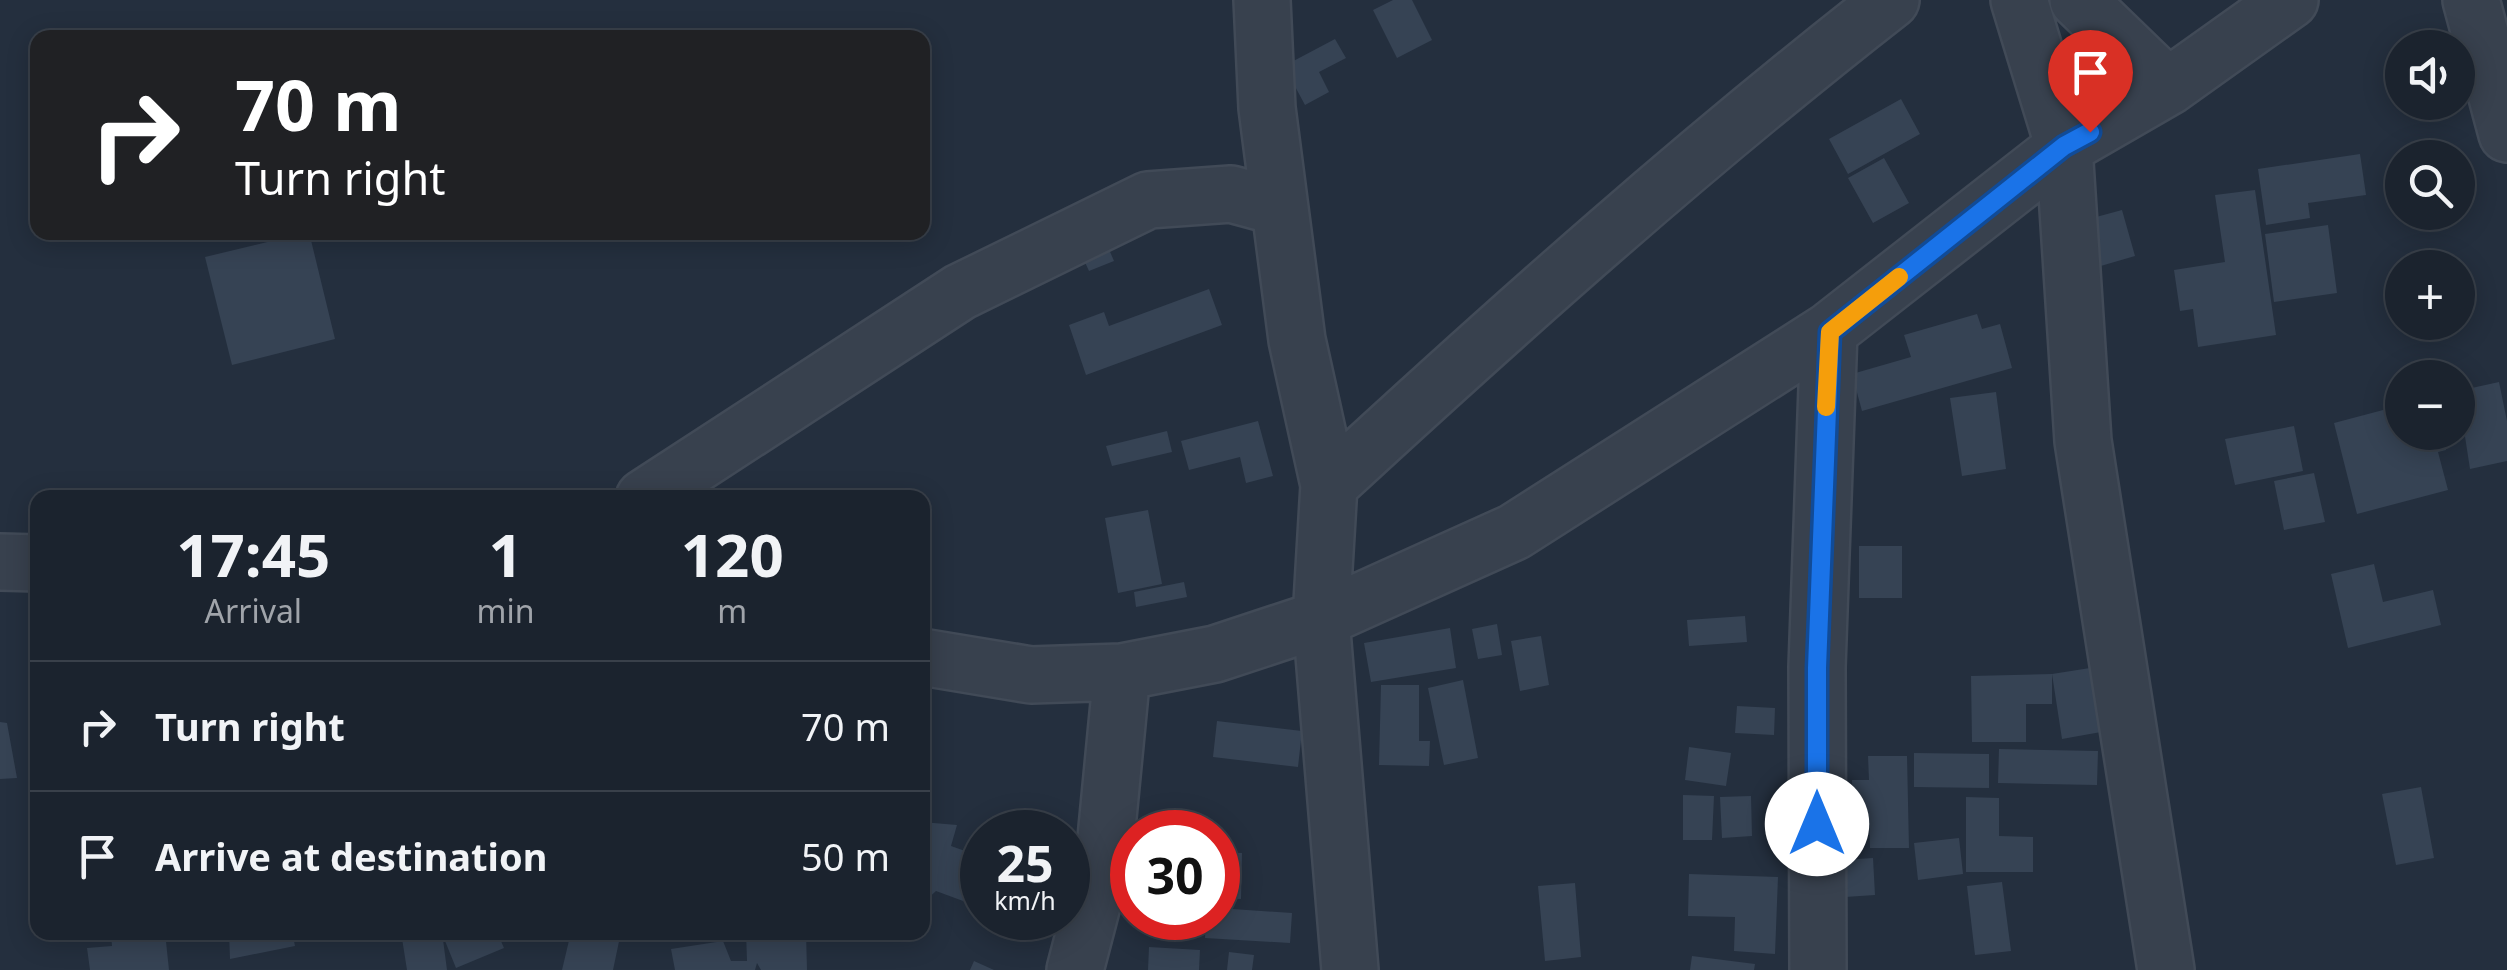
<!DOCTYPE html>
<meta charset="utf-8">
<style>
body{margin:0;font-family:"Noto Sans",sans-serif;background:#242b36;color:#f1f3f6;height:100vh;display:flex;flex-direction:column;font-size:38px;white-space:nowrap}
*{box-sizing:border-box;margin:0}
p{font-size:32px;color:#a0a4aa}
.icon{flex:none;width:55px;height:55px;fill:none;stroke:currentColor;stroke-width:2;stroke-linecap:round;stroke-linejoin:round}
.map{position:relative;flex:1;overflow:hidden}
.drawer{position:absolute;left:30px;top:490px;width:900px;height:450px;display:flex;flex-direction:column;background:#1b232e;border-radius:20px;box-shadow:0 5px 25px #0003,0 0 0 2px #39404a}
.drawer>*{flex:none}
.top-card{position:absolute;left:30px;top:30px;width:900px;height:210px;border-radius:20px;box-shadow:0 5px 25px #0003,0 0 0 2px #39404a;background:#202124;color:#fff;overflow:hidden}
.tools{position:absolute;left:2385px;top:30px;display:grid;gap:20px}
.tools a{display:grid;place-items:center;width:90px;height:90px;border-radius:50%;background:#1b232e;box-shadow:0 5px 25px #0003,0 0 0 2px #39404a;font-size:50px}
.speed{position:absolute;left:960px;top:810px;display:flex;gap:20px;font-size:50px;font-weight:700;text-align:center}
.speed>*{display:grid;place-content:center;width:130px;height:130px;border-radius:50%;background:#1b232e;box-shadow:0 5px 25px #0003,0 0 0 2px #39404a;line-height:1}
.speed small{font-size:25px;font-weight:400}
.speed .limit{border:15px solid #d22;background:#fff;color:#111}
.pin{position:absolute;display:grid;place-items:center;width:85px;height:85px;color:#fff;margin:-102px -42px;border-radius:50% 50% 50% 0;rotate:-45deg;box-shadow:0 0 10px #0007}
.pin .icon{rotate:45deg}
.me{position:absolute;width:110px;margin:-55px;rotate:0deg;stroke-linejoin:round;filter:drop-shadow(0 0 8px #0008)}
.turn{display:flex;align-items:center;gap:35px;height:210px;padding:0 40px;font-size:45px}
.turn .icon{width:130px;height:130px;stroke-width:2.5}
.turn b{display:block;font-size:70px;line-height:85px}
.eta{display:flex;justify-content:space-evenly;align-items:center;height:170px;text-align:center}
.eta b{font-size:60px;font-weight:700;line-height:70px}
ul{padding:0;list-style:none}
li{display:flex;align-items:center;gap:30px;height:130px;padding:0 40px;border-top:2px solid #39404a}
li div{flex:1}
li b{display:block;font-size:38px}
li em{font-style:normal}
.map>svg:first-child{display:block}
.building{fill:#364354}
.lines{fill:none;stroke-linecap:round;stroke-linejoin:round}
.minor-casing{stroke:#414a57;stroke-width:60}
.minor{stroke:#38414e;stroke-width:55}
.route-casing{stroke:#114b97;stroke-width:25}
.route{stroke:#1a73e8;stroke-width:18}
.slow{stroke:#f59e0b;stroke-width:18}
</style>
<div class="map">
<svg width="2507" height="970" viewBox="0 0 2507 970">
<rect width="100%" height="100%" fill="#242f3e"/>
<path class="building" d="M 1393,0 L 1412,0 L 1432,40 L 1397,58 L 1373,10 Z
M 1335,39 L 1346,58 L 1319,72 L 1329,92 L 1305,105 L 1284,66 Z
M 1901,99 L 1920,134 L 1848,174 L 1829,139 Z
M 2360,154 L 2366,195 L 2308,203 L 2310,218 L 2266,225 L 2258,169 Z
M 1884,158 L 1909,203 L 1873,223 L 1848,178 Z
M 2255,190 L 2276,335 L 2198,347 L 2193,309 L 2180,311 L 2174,270 L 2225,262 L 2215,195 Z
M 2122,210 L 2135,256 L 2087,270 L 2074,223 Z
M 2328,225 L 2337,293 L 2274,302 L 2265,234 Z
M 309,232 L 335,339 L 232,365 L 205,257 Z
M 1108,247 L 1114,261 L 1089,271 L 1083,258 Z
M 1209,289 L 1222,325 L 1086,375 L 1069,325 L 1104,312 L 1109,326 Z
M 1977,314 L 1982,329 L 2000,324 L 2012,368 L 1862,411 L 1852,374 L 1911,357 L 1904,335 Z
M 2499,382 L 2507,421 L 2507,461 L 2470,469 L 2458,391 Z
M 1996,392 L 2006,469 L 1962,476 L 1950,398 Z
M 2402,405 L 2402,432 L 2442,432 L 2446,450 L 2438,452 L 2448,490 L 2357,514 L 2334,423 Z
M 1258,421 L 1273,476 L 1246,483 L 1240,457 L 1189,470 L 1181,441 Z
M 2294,426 L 2303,471 L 2235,485 L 2225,439 Z
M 1167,431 L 1172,452 L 1112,466 L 1106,446 Z
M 2314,473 L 2325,522 L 2284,530 L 2274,481 Z
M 1148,510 L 1162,584 L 1118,593 L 1105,518 Z
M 1859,546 L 1902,546 L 1902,598 L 1859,598 Z
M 2374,564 L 2383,602 L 2433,590 L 2441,625 L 2348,648 L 2331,574 Z
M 1184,582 L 1187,597 L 1136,607 L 1134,592 Z
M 1745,616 L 1747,642 L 1689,646 L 1687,620 Z
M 1497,624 L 1502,655 L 1478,659 L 1472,629 Z
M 1450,628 L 1456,668 L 1371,682 L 1364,643 Z
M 1541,636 L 1549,685 L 1520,691 L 1511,641 Z
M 2090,668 L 2101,732 L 2062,739 L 2052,674 Z
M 2052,674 L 2052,704 L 2026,704 L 2026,742 L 1972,742 L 1971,676 Z
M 1463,680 L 1478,758 L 1444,765 L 1428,688 Z
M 1381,685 L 1419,685 L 1419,741 L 1430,741 L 1429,766 L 1379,765 Z
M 1737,706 L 1775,708 L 1774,735 L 1735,733 Z
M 1217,721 L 1302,731 L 1298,767 L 1213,757 Z
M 0,722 L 7,723 L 17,778 L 0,779 Z
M 1689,747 L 1731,753 L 1726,786 L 1685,780 Z
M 1999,749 L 2098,751 L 2097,785 L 1998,783 Z
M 1914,753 L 1989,754 L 1989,788 L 1914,787 Z
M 1868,756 L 1907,756 L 1909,848 L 1870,848 L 1869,819 L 1853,819 L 1852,780 L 1869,780 Z
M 2421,787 L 2434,858 L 2396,865 L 2382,794 Z
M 1683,795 L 1714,796 L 1712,840 L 1683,840 Z
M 1751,796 L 1752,836 L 1722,838 L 1720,797 Z
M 1966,797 L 1999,798 L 1999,836 L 2033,837 L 2033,872 L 1966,872 Z
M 922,822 L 957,825 L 951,846 L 982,857 L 982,908 L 936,891 L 922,904 Z
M 1959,838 L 1963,874 L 1918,880 L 1914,843 Z
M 1218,852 L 1242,853 L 1241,899 L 1218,898 Z
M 1873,858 L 1875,895 L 1830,898 L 1828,861 Z
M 1689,874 L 1778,877 L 1775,954 L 1734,951 L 1735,917 L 1688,916 Z
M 2002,882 L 2011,951 L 1975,955 L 1967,886 Z
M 1575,883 L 1581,957 L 1545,961 L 1538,886 Z
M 1218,908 L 1292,913 L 1290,943 L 1205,938 L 1206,918 L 1218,918 Z
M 111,932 L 165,932 L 169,970 L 90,970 L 87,948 L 112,946 Z
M 229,932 L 292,932 L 295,946 L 230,959 Z
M 401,932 L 442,932 L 447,970 L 407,970 Z
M 451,932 L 497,932 L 504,948 L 456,968 L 443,936 Z
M 571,932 L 621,932 L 613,970 L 562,970 Z
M 746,932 L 806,932 L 807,970 L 761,970 L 757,963 L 755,970 L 675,970 L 671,949 L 723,941 L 731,961 L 747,961 Z
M 1149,947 L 1200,950 L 1199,970 L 1148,970 Z
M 1229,952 L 1254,955 L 1252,970 L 1227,970 Z
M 1692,956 L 1755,964 L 1754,970 L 1690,970 Z
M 974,961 L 994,970 L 970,970 Z"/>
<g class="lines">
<g class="minor-casing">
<path id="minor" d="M 1262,0 L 1267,108 L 1297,340 L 1329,485 L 1321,619 L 1350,970
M 2019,0 L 2064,147 L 2083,441 L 2166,970
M 2078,0 L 2168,87
M 2471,0 L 2507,134
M 1329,485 C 1511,317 1695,153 1891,0
M 644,498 L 960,292 L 1148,200 L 1231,194 L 1279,207
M 0,562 L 38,563
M 922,657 L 1031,675 L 1122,672 L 1215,654 L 1321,619 L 1514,532 L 1829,331 L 2064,147 L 2168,87 L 2290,0
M 1075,970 L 1104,859 L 1122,672
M 1818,970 L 1817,667 L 1829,331"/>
</g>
<use href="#minor" class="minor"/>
</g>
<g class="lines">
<g class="route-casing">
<path id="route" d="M 1817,824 L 1817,668 L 1830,332 L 2064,146 L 2090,132"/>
</g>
<use href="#route" class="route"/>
<path class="slow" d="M 1826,407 L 1830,332 L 1899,277"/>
</g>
</svg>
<div class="tools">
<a><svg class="icon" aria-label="sound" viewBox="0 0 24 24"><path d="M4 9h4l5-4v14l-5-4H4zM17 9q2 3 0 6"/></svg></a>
<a><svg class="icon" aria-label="search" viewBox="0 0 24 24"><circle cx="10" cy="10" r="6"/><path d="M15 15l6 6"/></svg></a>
<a>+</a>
<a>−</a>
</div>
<div class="speed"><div>25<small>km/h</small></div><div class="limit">30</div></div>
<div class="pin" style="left:2090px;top:132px;background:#d93025"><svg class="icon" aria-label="arrive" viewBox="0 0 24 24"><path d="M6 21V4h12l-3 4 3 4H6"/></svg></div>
<svg class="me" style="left:1817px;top:824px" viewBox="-20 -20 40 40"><circle r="19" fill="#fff"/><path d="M0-13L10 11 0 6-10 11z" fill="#1a73e8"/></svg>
<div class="top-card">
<div class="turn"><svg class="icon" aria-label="right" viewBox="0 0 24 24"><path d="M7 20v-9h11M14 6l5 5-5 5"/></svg><div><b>70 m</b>Turn right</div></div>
</div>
<section class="drawer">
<div class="eta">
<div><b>17:45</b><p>Arrival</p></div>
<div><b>1</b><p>min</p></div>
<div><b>120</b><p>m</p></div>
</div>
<ul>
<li><svg class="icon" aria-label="right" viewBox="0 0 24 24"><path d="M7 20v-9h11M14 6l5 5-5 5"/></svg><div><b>Turn right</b></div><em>70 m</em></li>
<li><svg class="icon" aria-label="arrive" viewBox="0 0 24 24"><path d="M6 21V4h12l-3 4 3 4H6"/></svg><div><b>Arrive at destination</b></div><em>50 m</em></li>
</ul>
</section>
</div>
